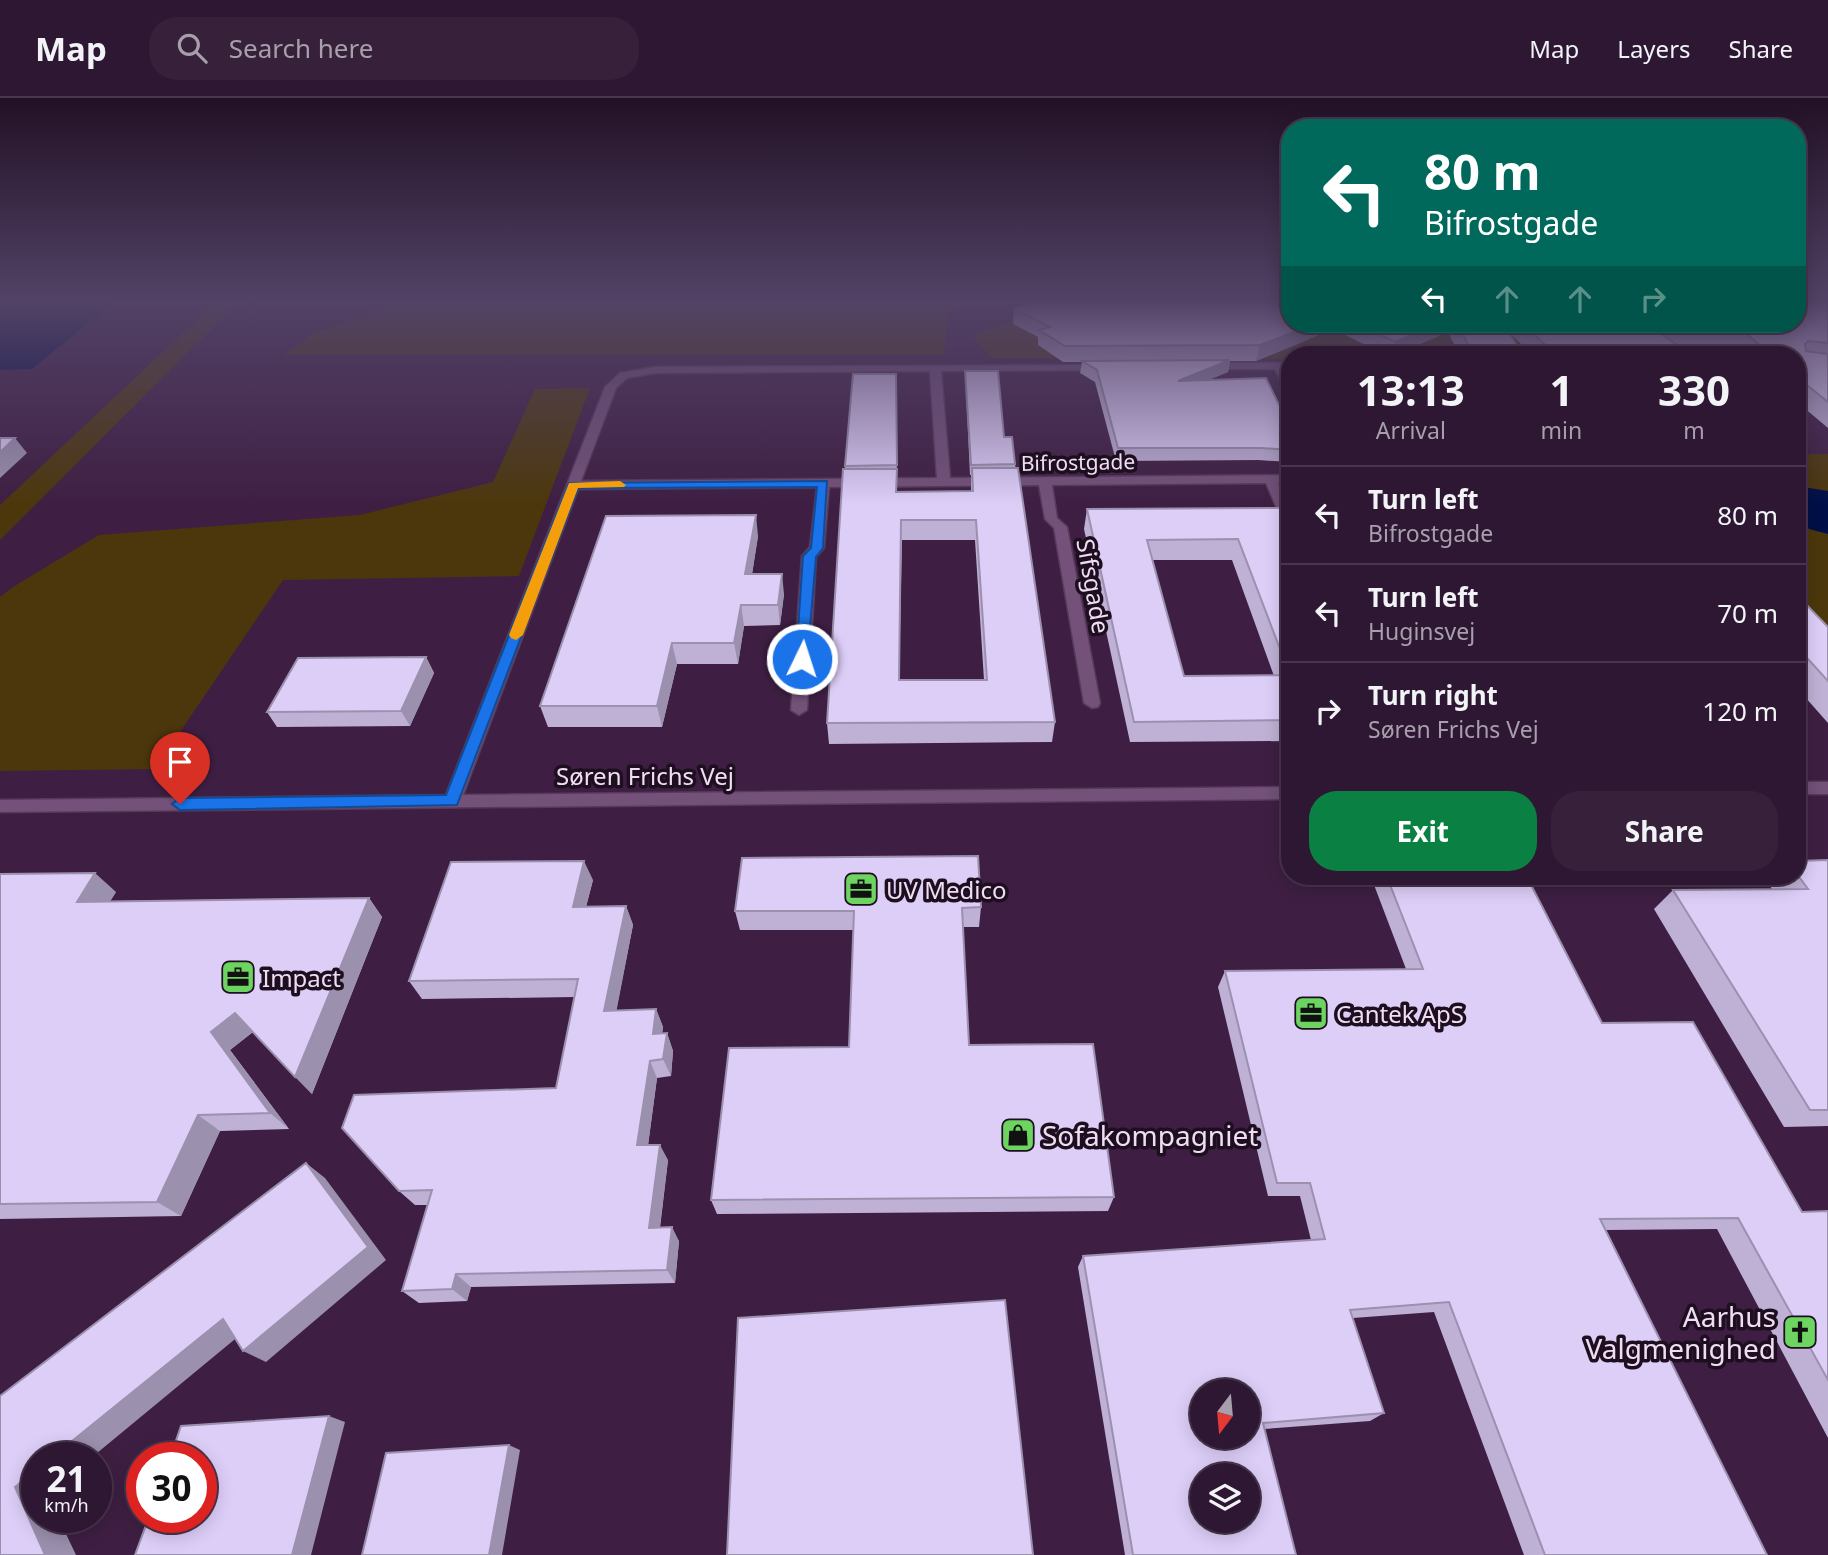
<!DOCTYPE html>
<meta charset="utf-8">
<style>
body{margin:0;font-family:"Noto Sans",sans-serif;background:#36203a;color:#f1f3f6;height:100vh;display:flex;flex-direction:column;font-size:26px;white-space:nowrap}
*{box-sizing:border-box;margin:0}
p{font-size:23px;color:#a79fac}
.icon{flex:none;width:38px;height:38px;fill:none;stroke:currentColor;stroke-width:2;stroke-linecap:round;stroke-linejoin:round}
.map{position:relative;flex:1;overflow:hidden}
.panel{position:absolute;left:1281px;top:248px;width:525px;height:539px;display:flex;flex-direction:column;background:#2e1732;border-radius:28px;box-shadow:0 4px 18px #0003,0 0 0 2px #49364d}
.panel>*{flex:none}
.top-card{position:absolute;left:1281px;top:21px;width:525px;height:214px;border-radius:28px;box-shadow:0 4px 18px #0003,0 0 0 2px #49364d;background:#00695c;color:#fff;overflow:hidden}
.needle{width:46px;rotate:196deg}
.tools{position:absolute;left:1190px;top:1281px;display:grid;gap:14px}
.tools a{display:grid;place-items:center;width:70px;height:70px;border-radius:50%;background:#2e1732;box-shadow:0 4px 18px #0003,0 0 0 2px #49364d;font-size:35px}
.speed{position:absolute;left:21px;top:1344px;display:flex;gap:14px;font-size:35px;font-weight:700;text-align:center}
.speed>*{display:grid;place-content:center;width:91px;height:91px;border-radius:50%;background:#2e1732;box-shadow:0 4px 18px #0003,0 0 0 2px #49364d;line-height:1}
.speed small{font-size:18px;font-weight:400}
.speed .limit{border:10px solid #d22;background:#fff;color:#111}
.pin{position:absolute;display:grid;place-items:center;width:60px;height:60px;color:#fff;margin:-72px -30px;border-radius:50% 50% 50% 0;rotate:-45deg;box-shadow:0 0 7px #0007}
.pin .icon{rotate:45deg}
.me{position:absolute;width:77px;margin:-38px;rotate:4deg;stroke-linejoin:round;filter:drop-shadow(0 0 5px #0008)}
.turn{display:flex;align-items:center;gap:24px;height:147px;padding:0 28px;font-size:32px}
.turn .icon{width:91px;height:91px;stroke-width:2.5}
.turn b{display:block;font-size:49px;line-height:60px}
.lanes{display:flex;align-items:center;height:66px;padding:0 28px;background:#0003;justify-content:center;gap:35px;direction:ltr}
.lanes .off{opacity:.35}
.eta{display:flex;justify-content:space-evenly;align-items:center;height:119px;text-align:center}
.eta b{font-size:42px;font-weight:700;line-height:49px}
.button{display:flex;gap:14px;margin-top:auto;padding:14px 28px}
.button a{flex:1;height:80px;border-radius:28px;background:#0b8043;color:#fff;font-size:28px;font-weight:700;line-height:80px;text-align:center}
.button a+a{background:#36203a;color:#f1f3f6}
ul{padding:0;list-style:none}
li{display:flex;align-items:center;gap:21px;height:98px;padding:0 28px;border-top:2px solid #49364d}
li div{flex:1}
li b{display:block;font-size:26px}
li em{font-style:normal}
header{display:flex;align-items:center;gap:42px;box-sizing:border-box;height:98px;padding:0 35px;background:#2e1732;border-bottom:2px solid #49364d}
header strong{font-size:33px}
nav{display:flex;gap:38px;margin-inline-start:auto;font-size:24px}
.search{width:490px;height:63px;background:#36203a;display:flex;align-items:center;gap:18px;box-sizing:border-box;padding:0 24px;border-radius:28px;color:#a79fac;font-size:26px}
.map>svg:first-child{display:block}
.green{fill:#4c370c}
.water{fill:#000f48}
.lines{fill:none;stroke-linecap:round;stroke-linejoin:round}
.minor-casing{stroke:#553a59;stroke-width:3}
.minor{fill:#735179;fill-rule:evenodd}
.wall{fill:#beb1d5;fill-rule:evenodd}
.shaded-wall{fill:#9b90ae}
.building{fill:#ddcef8;stroke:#9b90ae;stroke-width:2;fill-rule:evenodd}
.route{fill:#1a73e8;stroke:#114b97;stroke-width:2}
.slow{fill:#f59e0b}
.labels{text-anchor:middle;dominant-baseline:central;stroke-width:7;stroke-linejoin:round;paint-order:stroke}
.far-street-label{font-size:21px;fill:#f0ddf3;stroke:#1d0f1f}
.street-label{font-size:24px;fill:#f0ddf3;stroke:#1d0f1f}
.poi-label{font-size:24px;fill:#f0ddf3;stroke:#1d0f1f;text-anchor:start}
.near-poi-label{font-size:28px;fill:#f0ddf3;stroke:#1d0f1f;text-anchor:start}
</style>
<header>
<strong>Map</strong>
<div class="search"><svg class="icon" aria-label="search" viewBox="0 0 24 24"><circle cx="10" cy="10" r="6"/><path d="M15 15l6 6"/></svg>Search here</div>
<nav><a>Map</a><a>Layers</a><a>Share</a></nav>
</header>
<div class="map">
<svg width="1828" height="1457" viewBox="0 0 1828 1457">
<rect width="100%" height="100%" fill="#3e1f43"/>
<path class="green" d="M 217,203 L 239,203 L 0,442 L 0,407 Z
M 405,203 L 973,203 L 950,214 L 943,257 L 284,257 L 313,236 Z
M 1072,203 L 1290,203 L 1290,226 L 1580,226 L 1610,256 L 1490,256 L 1448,243 L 1459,257 L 1290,257 L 1290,261 L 992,260 L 972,237 Z
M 590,290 L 519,478 L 283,482 L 155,671 L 0,673 L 0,499 L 13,489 L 99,437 L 360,417 L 493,384 L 535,291 Z
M 1797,356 L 1828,356 L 1828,569 L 1797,536 Z"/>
<path class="water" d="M 0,203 L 115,203 L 32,271 L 0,272 Z
M 1797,388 L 1828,393 L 1828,436 L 1809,431 L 1797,420 Z"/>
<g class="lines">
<g class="minor-casing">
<path id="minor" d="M 1290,265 L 1290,271 L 1286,271 L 1290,278 L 1290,292 L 1284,289 L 1275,271 L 1205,271 L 1200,268 L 1205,265 Z
M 1108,267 L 1108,271 L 1104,272 L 941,273 L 950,380 L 1290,377 L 1290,385 L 1278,385 L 1290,410 L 1290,429 L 1283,425 L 1266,385 L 1052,387 L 1057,420 L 1067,429 L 1100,605 L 1098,609 L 1092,610 L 1084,605 L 1054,430 L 1045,421 L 1039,387 L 829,389 L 824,450 L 816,459 L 807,612 L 799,617 L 791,612 L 802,458 L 810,449 L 817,389 L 578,391 L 463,697 L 1290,689 L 1290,701 L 0,714 L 0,702 L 446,697 L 605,289 L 620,275 L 656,269 ZM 930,273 L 937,380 L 581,383 L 616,290 L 627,280 L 656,275 Z
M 1797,684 L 1828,684 L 1828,696 L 1797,696 Z"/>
</g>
<use href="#minor" class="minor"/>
</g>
<path class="wall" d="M 1828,203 L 1828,330 L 1797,304 L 1797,257 L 1743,257 L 1735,250 L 1681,250 L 1691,257 L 1532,257 L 1509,234 L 1523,257 L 1459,257 L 1448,234 L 1394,257 L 1386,257 L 1333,231 L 1256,263 L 1230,263 L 1228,274 L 1208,282 L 1290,329 L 1290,364 L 1258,362 L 1116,363 L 1095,284 L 1080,275 L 1082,264 L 1063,264 L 1038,247 L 1038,239 L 1013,226 L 1014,211 L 1290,226 L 1797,226 Z
M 965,273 L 1004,339 L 1015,366 L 1055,624 L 1052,644 L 829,646 L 827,625 L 845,368 L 896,276 L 897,394 L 971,393 L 971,377 L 970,377 ZM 902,442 L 975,442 L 984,582 L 899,582 Z
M 1797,335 L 1804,340 L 1797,349 Z
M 1290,410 L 1290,643 L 1130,644 L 1084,431 L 1087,411 ZM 1152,462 L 1232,462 L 1274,578 L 1184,578 Z
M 758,438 L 752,476 L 784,496 L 780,527 L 744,528 L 738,566 L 677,566 L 662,629 L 548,629 L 540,608 Z
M 1797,497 L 1828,529 L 1828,625 L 1797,590 Z
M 426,559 L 434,575 L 410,628 L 277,629 L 267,614 Z
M 1828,762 L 1828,1028 L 1784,1029 L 1654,811 L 1673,792 L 1772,791 L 1766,782 L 1770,779 L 1797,779 L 1797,763 Z
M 0,776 L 116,794 L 110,803 L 369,800 L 382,819 L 312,996 L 253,934 L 230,952 L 289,1031 L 220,1033 L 181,1118 L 0,1121 Z
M 1371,779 L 1527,779 L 1602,925 L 1802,1114 L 1828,1113 L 1828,1340 L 1717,1131 L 1606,1132 L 1767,1457 L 1524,1457 L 1434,1214 L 1353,1220 L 1384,1315 L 1370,1323 L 1264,1331 L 1296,1457 L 1125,1457 L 1078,1169 L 1083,1158 L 1311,1142 L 1300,1098 L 1268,1098 L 1218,889 L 1225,873 L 1406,871 Z
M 593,782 L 586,809 L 626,808 L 633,827 L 616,913 L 656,911 L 663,929 L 662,936 L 667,935 L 673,953 L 671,978 L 657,980 L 648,1047 L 668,1062 L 660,1130 L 679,1143 L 675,1185 L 471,1189 L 467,1203 L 419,1205 L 402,1193 L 427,1107 L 415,1107 L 399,1093 L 556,990 L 575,899 L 422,901 L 409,883 Z
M 981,809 L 979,829 L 963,829 L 969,947 L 1114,1099 L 1108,1113 L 717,1116 L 711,1102 L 849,949 L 854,832 L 740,832 L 735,813 Z"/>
<path class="shaded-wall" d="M 1314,226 L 1335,226 L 1333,231 L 1256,263 L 1260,247 Z
M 1438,226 L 1451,226 L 1448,234 L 1394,257 L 1390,257 L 1395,244 Z
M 1230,262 L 1228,274 L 1176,295 L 1178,283 Z
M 15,340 L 27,355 L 0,380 L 0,354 Z
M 756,417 L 758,438 L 749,496 L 745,476 Z
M 782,476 L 784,496 L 780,527 L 778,507 Z
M 741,507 L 744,528 L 738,566 L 734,545 Z
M 672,545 L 677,566 L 662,629 L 657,608 Z
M 426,559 L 434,575 L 410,628 L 401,613 Z
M 584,763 L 593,782 L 581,828 L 573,809 Z
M 95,775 L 116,794 L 98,823 L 77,804 Z
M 369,800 L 382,819 L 312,996 L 295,979 Z
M 626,808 L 633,827 L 613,931 L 604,913 Z
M 656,911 L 663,929 L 660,953 L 653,936 Z
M 235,915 L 254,933 L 230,952 L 289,1031 L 270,1015 L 211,934 Z
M 667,935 L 673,953 L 671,978 L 663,961 Z
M 650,963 L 657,980 L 646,1063 L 637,1047 Z
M 198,1017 L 220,1033 L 181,1118 L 157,1104 Z
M 660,1047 L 668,1062 L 658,1144 L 649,1130 Z
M 306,1065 L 325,1080 L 386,1162 L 266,1264 L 243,1253 Z
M 672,1129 L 679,1143 L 675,1185 L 667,1172 Z
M 456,1176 L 471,1189 L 467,1203 L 452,1191 Z
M 223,1221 L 246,1232 L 91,1360 L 51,1360 Z
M 329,1318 L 345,1324 L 311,1457 L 292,1457 Z
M 509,1347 L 520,1352 L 502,1457 L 489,1457 Z
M 37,1371 L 37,1419 L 58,1419 L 76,1457 L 45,1457 L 15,1389 Z"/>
<path class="building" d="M 1035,203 L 1290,203 L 1290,226 L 1314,226 L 1260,247 L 1065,248 L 1039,232 L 1050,229 L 1014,211 Z
M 1797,203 L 1828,203 L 1828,245 L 1808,243 L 1805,246 L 1806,253 L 1828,256 L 1828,304 L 1797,279 L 1797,257 L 1772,257 L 1744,234 L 1660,235 L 1691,257 L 1556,257 L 1523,226 L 1797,226 Z
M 1358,226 L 1438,226 L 1395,244 Z
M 1457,226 L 1504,226 L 1523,257 L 1474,257 Z
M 1230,262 L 1178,283 L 1266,280 L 1290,329 L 1290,352 L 1261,350 L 1118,350 L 1097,272 L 1082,263 Z
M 965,273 L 998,273 L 1004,339 L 1012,339 L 1015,366 L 971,367 Z
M 853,276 L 896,276 L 897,367 L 845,368 Z
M 1797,335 L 1804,340 L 1797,340 Z
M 0,340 L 15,340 L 0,354 Z
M 972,370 L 1018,370 L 1055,624 L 827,625 L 843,371 L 897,371 L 896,394 L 973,393 ZM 901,422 L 976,422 L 987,582 L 899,582 Z
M 1290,410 L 1290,577 L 1238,441 L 1147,442 L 1184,578 L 1290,577 L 1290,622 L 1134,624 L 1087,411 Z
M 756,417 L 745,476 L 782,476 L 778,507 L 741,507 L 734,545 L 672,545 L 657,608 L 540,608 L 606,418 Z
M 1797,497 L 1828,529 L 1828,583 L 1797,549 Z
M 426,559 L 401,613 L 267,614 L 298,560 Z
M 978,758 L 981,809 L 962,810 L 969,947 L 1093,946 L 1114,1099 L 711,1102 L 729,950 L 849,949 L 854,813 L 735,813 L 742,760 Z
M 1828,762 L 1828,1012 L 1810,1012 L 1673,792 L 1808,791 L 1797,776 L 1797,763 Z
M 584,763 L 573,809 L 626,808 L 604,913 L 656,911 L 653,936 L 667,935 L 663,961 L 650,963 L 637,1047 L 660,1047 L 649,1130 L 672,1129 L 667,1172 L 456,1176 L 452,1191 L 402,1193 L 432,1092 L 399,1093 L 342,1030 L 354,997 L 556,990 L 578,881 L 409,883 L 451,764 Z
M 95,775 L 77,804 L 369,800 L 295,979 L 235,915 L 211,934 L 270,1015 L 198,1017 L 157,1104 L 0,1106 L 0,776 Z
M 1387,779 L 1527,779 L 1602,925 L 1693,924 L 1802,1114 L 1828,1113 L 1828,1282 L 1738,1120 L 1600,1121 L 1767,1457 L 1545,1457 L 1449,1204 L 1350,1212 L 1384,1315 L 1263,1325 L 1296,1457 L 1133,1457 L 1083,1158 L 1325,1141 L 1310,1085 L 1277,1085 L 1225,873 L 1423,871 ZM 1202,1293 L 1248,1293 L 1248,1339 L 1202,1339 ZM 1202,1377 L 1248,1377 L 1248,1423 L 1202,1423 Z
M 306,1065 L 368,1149 L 243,1253 L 223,1221 L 51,1360 L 37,1360 L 37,1371 L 15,1389 L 45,1457 L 0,1457 L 0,1298 Z
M 1005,1202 L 1033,1457 L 727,1457 L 738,1220 Z
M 329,1318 L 292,1457 L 135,1457 L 149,1419 L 201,1419 L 201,1360 L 170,1360 L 181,1328 Z
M 509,1347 L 489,1457 L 362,1457 L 386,1355 Z"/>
<linearGradient id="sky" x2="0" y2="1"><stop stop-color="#221125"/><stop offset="0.5" stop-color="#524266"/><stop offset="1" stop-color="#524266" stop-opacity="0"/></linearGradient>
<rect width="1828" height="407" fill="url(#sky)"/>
<path class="route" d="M 827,383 L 823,450 L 816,459 L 807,564 L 802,566 L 796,561 L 803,458 L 811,450 L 817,389 L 578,390 L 457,707 L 180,712 L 172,706 L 180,700 L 446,697 L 569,385 Z"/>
<path class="slow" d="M 620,383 L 626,387 L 624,389 L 578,390 L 523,537 L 516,542 L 511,540 L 509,537 L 569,385 Z"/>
<defs>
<g id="office-square" transform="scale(1.75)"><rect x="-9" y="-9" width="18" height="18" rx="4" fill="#6dd361" stroke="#1d0f1f"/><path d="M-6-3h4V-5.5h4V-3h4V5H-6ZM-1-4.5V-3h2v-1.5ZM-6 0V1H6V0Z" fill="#111"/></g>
<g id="shop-square" transform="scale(1.75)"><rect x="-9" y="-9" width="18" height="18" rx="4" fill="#6dd361" stroke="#1d0f1f"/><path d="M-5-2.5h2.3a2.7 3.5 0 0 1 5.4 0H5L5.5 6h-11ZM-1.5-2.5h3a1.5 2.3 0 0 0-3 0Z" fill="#111"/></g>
<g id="church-square" transform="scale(1.75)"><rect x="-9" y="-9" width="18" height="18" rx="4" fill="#6dd361" stroke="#1d0f1f"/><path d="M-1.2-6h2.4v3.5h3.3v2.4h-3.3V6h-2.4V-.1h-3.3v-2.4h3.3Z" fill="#111"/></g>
</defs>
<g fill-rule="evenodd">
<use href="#office-square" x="861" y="791"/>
<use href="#office-square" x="238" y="879"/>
<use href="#office-square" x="1311" y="915"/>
<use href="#shop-square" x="1018" y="1037"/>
<use href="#church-square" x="1800" y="1234"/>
</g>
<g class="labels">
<g class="far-street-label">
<text transform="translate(1078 364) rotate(-1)">Bifrostgade</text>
</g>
<g class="street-label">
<text transform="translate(1094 488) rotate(80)">Sifsgade</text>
<text x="645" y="677">Søren Frichs Vej</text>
</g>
<g class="poi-label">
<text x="886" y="791">UV Medico</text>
<text x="262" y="879">Impact</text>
<text x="1336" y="915">Cantek ApS</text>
</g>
<g class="near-poi-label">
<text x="1042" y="1037">Sofakompagniet</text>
<text x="1776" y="1218" text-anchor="end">Aarhus<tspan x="1776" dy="32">Valgmenighed</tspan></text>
</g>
</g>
</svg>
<div class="tools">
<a><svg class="needle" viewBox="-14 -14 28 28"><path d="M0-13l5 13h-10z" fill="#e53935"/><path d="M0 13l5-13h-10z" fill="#a79fac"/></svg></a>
<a><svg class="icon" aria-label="layers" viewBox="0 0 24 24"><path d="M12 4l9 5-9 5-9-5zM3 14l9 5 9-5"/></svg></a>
</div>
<div class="speed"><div>21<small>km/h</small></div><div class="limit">30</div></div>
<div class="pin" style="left:180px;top:706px;background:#d93025"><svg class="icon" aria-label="arrive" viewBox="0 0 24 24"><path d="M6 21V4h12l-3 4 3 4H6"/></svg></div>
<svg class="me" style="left:802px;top:561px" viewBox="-20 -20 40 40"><circle r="17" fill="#1a73e8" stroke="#fff" stroke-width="3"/><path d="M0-11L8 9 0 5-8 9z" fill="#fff"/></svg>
<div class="top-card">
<div class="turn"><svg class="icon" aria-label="left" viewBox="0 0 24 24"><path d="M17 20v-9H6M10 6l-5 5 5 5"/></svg><div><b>80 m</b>Bifrostgade</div></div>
<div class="lanes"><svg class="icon" aria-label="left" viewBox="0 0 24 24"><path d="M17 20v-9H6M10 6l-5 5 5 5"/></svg><svg class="icon off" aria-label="ahead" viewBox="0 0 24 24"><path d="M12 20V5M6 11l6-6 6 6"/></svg><svg class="icon off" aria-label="ahead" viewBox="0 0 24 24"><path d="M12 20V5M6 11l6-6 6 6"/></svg><svg class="icon off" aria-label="right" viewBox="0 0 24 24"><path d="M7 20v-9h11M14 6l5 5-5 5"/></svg></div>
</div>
<section class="panel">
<div class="eta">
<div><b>13:13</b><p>Arrival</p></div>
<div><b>1</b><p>min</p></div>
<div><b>330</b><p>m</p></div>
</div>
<ul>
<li><svg class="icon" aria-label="left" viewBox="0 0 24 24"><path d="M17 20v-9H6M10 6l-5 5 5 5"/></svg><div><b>Turn left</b><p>Bifrostgade</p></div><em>80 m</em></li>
<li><svg class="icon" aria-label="left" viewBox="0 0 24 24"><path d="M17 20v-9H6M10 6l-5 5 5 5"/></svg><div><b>Turn left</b><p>Huginsvej</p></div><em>70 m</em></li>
<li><svg class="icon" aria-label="right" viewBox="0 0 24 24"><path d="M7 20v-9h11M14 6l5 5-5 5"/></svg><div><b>Turn right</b><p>Søren Frichs Vej</p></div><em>120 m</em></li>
</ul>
<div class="button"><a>Exit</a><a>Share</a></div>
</section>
</div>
